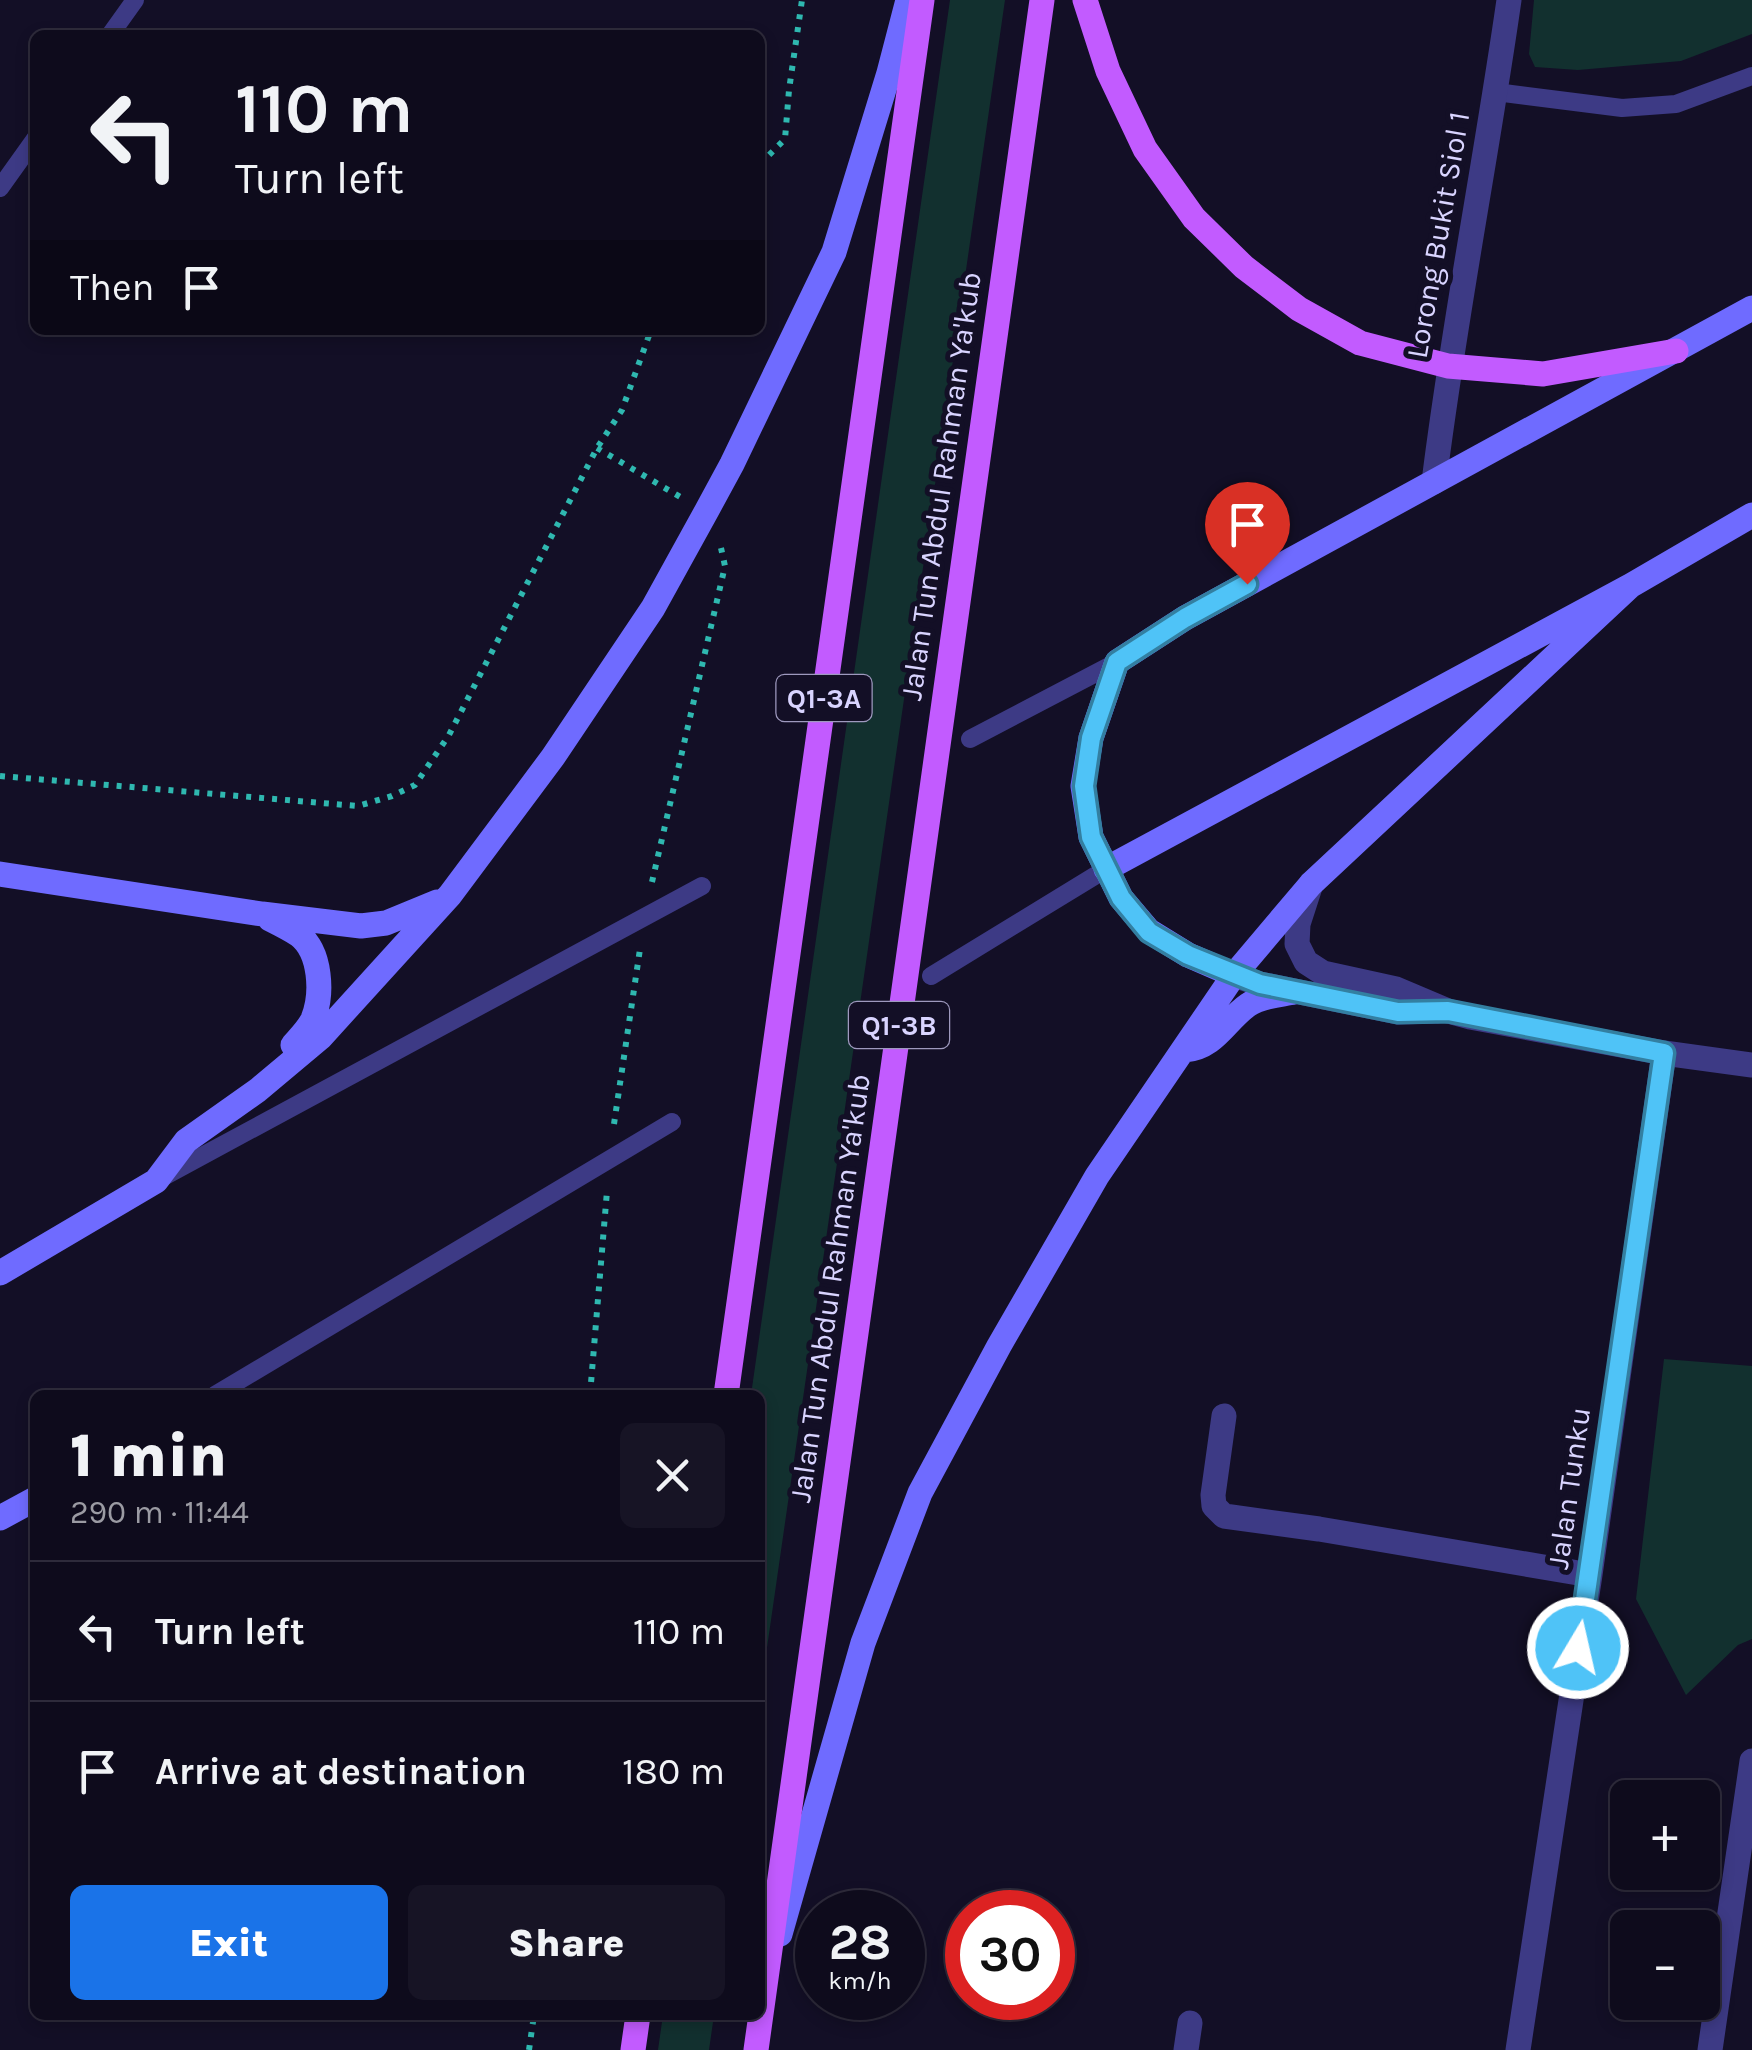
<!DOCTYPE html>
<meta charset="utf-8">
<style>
body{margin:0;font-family:Karla,sans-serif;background:#171425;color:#f1f3f6;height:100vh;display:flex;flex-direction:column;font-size:38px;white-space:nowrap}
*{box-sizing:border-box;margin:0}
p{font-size:32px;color:#9b9ba3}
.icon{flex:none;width:55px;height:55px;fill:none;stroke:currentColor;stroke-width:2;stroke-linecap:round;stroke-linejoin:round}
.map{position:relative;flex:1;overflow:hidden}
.panel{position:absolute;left:30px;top:1390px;width:735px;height:630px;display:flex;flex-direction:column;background:#0e0b1c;border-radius:15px;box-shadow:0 5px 15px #0003,0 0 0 2px #2e2b3b}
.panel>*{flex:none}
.guide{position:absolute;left:30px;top:30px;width:735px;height:305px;border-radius:15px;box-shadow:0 5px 15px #0003,0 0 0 2px #2e2b3b;background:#0e0b1c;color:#f1f3f6;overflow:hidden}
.tools{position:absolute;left:1610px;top:1780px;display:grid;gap:20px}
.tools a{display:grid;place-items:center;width:110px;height:110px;border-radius:15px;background:#0e0b1c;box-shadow:0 5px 15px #0003,0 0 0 2px #2e2b3b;font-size:50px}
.speed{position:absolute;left:795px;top:1890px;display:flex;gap:20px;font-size:50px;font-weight:700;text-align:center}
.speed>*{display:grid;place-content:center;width:130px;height:130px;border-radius:50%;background:#0e0b1c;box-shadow:0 5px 15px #0003,0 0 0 2px #2e2b3b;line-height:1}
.speed small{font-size:25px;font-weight:400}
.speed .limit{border:15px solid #d22;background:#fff;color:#111}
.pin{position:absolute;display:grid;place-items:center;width:85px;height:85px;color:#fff;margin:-102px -42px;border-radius:50% 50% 50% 0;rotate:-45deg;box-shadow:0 0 10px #0007}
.pin .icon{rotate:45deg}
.me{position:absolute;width:110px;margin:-55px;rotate:9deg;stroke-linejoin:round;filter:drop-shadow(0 0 8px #0008)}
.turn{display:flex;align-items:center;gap:35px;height:210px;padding:0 40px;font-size:45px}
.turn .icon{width:130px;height:130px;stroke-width:2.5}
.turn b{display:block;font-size:70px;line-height:85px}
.then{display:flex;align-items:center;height:95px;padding:0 40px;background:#0003;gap:20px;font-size:38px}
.round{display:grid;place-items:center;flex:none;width:105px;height:105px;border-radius:15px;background:#171425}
.summary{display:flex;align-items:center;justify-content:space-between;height:170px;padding:0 40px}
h1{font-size:60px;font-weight:800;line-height:75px}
.action{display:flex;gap:20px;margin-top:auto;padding:20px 40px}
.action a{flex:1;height:115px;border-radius:15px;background:#1a73e8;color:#fff;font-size:40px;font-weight:800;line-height:115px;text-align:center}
.action a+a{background:#171425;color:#f1f3f6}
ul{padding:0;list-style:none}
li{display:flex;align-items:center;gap:30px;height:140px;padding:0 40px;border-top:2px solid #2e2b3b}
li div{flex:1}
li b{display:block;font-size:38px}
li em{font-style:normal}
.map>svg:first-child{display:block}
.green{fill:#12302f}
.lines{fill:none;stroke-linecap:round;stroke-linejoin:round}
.path{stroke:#2fb8b0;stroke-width:6;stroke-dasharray:5 8;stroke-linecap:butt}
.lane{stroke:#3d3a85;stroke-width:18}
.street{stroke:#3d3a85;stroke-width:25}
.secondary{stroke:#6f6bff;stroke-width:25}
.primary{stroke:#c25bff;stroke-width:25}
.route-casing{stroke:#337fa1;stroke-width:25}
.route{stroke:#4fc3f7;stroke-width:18}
.labels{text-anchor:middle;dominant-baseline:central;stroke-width:10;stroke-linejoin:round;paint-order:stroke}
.shield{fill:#130f26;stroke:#9e99be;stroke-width:2.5}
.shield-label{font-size:28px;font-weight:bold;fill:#d9d4ff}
.street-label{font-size:30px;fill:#d9d4ff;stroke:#130f26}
</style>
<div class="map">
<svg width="1752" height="2050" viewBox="0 0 1752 2050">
<rect width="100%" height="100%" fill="#130f26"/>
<path class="green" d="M 950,0 L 1005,0 L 760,1696 L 760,1395 L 751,1395 Z
M 1534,0 L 1752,0 L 1752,34 L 1681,61 L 1578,70 L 1535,67 L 1529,54 Z
M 1664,1359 L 1752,1366 L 1752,1639 L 1738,1645 L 1686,1695 L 1636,1599 Z
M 663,2015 L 714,2015 L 709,2050 L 658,2050 Z"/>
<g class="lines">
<path class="path" d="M 760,164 L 785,139 L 789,90 L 802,0
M 597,448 L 682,498
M 0,776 L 358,806 L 392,796 L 415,785 L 449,735 L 597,448 L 622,410 L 651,330
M 652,882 L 725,566 L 721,548
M 614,1124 L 640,949
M 590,1395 L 607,1191
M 529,2050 L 534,2015"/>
<path class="lane" d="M 110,35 L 135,0
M 1496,92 L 1622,108 L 1676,104 L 1752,76
M 0,188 L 35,139
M 970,739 L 1117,662
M 931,976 L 1106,869
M 165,1176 L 702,886
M 215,1395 L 672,1122"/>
<path class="street" d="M 1434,482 C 1454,320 1486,161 1509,0
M 1311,884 L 1298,924 L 1297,944 L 1306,962 L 1323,973 L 1396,989 L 1448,1011 L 1470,1017 L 1664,1053 L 1752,1065
M 1234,975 L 1260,984 L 1398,1012 L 1438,1011
M 1224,1416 L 1213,1495 L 1214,1506 L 1224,1516 L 1319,1529 L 1590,1575
M 1186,2050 L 1190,2023
M 1518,2050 L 1590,1575 L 1664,1053
M 1710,2050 L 1752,1761"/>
<path class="secondary" d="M 1106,869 L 1630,586 L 1752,515
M 0,874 L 262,914 L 361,926 L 386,923 L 437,902
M 270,919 C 280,924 290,929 299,935 C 321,952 323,994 313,1019 C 309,1028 300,1037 293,1045
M 1234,975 L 1188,955 L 1149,931 L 1121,898 L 1091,837 L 1083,786 L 1091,738 L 1117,662 L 1185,618 L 1752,308
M 1185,1050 C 1215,1048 1226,1020 1248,1005 C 1261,996 1279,995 1294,992
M 0,1273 L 156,1181 L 186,1141 L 258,1090 L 320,1038 L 450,895 L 553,757 L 653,608 L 706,512 L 732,464 L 834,252 L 889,73 L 908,0
M 0,1518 L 35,1499
M 780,1934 L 863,1643 L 920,1493 L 999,1346 L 1097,1176 L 1234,975 L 1311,884 L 1630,586"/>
<path class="primary" d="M 1085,0 L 1108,71 L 1145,149 L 1194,218 L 1244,267 L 1299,309 L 1360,343 L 1448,366 L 1543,374 L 1676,351
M 726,1395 L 922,0
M 633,2050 L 638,2015
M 756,2050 L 1042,0"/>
</g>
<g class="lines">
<g class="route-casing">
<path id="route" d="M 1247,584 L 1185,618 L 1117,662 L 1091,738 L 1084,786 L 1091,837 L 1121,898 L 1149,932 L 1188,955 L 1260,984 L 1398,1012 L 1448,1011 L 1664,1053 L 1578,1648"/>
</g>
<use href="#route" class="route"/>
</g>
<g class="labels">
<g class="shield">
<rect x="776.5" y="675" width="95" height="46" rx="8"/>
<rect x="849" y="1002" width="100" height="46" rx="8"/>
</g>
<g class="shield-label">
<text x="824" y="698">Q1-3A</text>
<text x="899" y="1025">Q1-3B</text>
</g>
<g class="street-label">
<text transform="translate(1438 235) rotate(-80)">Lorong Bukit Siol 1</text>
<text transform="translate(941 486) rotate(-82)">Jalan Tun Abdul Rahman Ya'kub</text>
<text transform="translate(830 1288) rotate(-82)">Jalan Tun Abdul Rahman Ya'kub</text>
<text transform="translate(1569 1488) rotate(-82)">Jalan Tunku</text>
</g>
</g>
</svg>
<div class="tools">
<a>+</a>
<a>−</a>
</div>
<div class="speed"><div>28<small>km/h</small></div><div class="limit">30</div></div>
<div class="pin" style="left:1247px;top:584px;background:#d93025"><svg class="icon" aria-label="arrive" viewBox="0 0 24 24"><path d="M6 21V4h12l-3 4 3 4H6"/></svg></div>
<svg class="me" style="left:1578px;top:1648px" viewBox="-20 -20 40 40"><circle r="17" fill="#4fc3f7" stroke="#fff" stroke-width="3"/><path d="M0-11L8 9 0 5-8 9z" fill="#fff"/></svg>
<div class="guide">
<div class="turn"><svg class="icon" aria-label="left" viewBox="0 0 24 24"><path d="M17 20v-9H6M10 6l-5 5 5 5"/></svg><div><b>110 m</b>Turn left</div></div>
<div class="then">Then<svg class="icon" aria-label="arrive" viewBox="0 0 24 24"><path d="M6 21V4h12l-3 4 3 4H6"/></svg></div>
</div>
<section class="panel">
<div class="summary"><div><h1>1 min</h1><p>290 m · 11:44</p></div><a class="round"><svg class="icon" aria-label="close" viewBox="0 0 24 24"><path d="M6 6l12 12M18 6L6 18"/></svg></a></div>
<ul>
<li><svg class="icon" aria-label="left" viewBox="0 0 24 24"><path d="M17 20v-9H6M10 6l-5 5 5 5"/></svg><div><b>Turn left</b></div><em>110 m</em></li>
<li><svg class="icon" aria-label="arrive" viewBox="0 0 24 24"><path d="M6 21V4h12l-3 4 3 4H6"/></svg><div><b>Arrive at destination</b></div><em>180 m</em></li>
</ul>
<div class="action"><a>Exit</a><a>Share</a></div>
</section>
</div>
